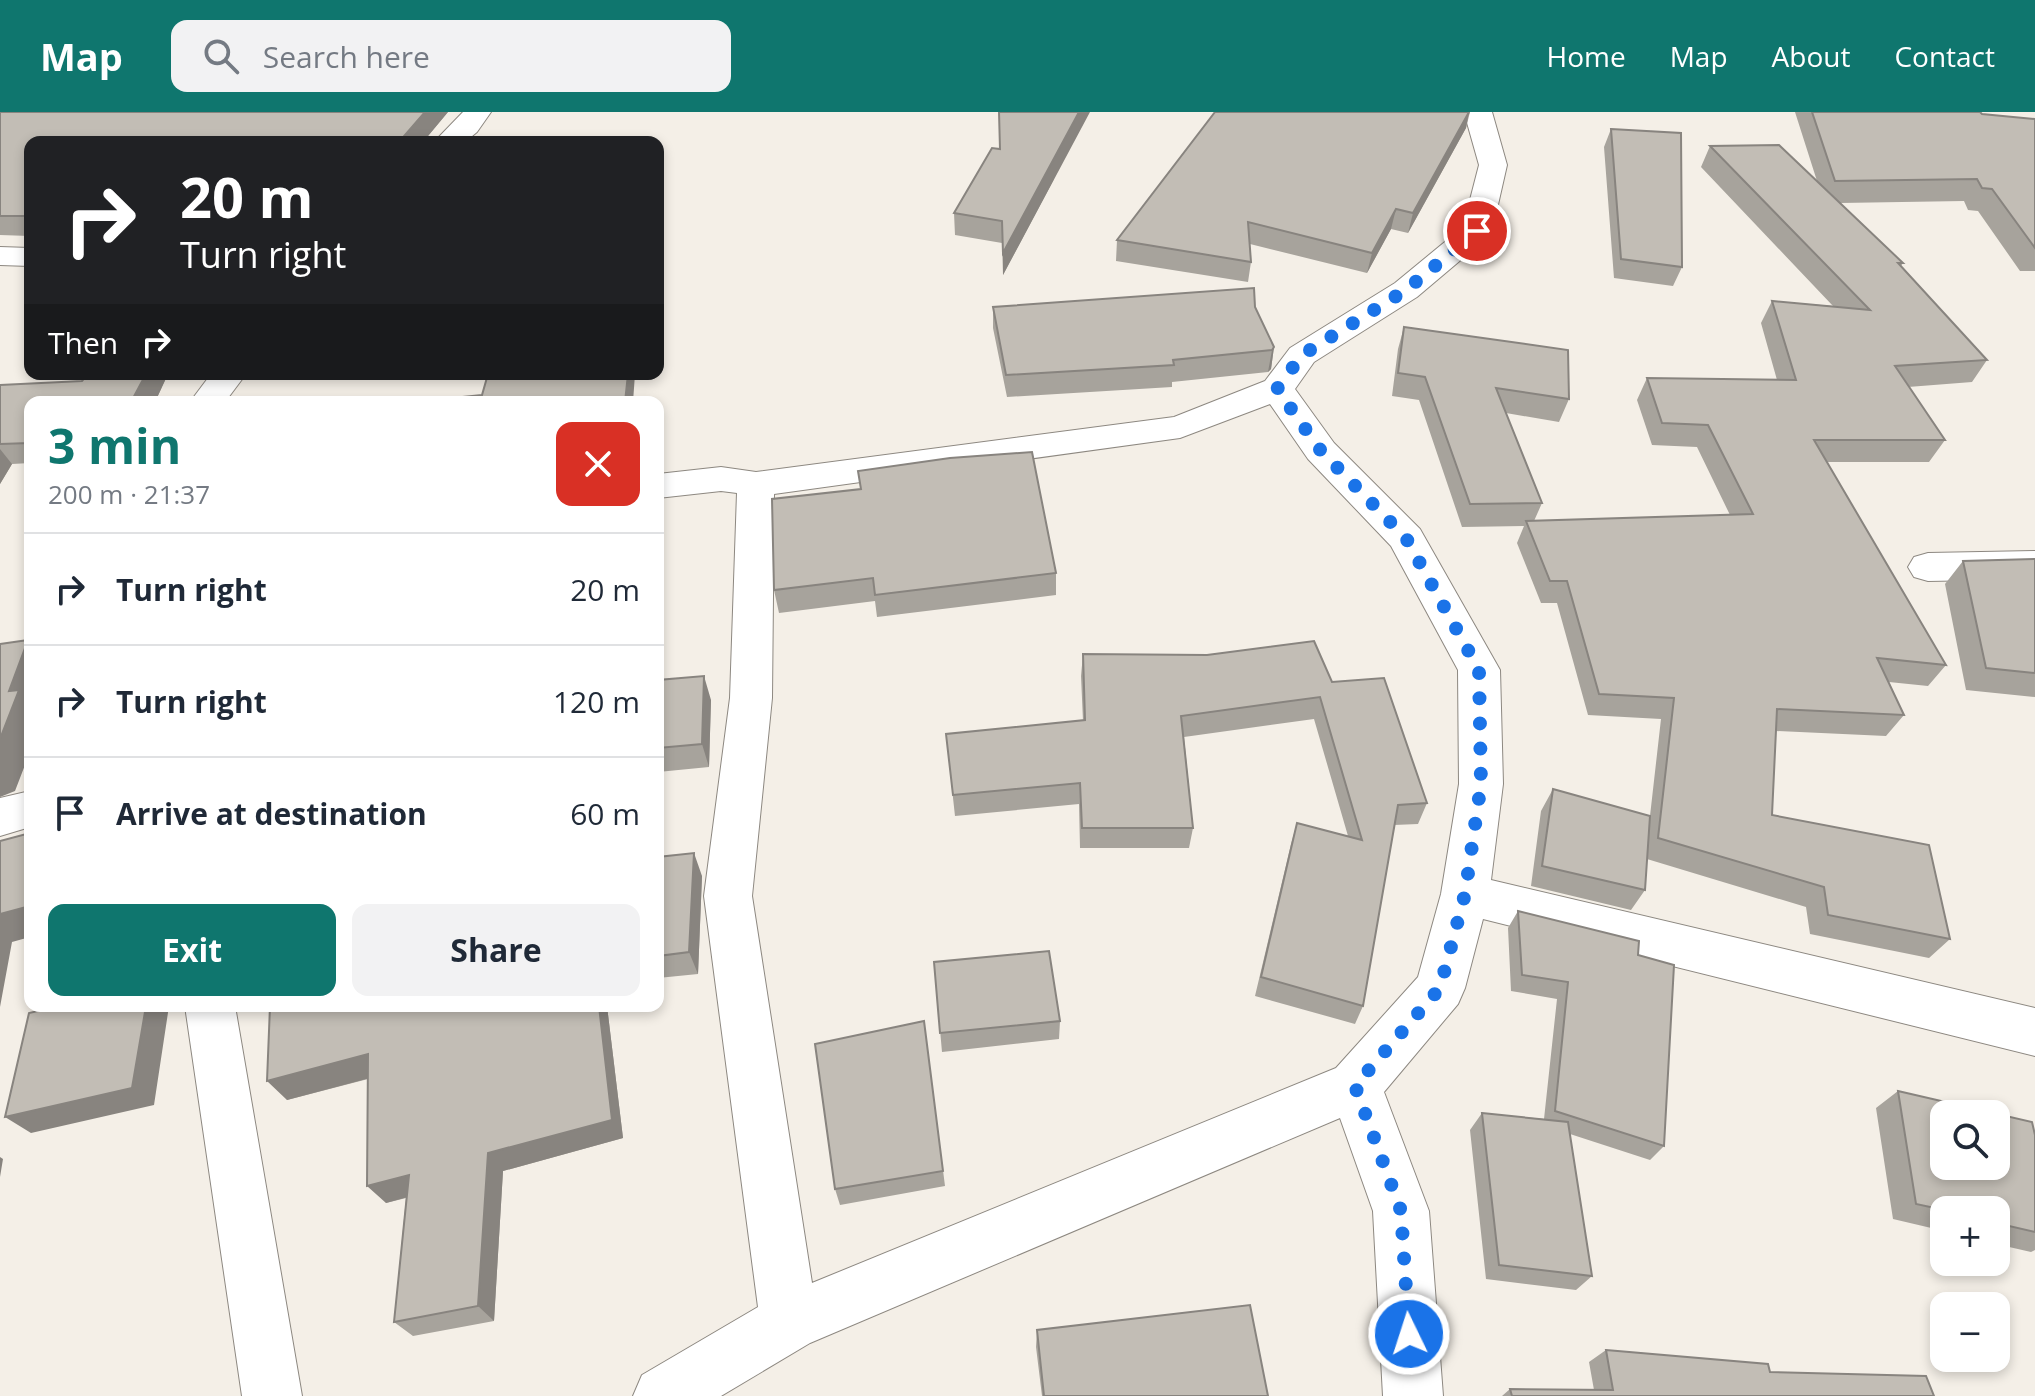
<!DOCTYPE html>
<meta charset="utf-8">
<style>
body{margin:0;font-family:"Open Sans",sans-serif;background:#f2f2f3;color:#1f2937;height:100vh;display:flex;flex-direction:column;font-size:30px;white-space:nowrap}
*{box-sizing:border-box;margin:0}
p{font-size:26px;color:#747a83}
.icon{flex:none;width:44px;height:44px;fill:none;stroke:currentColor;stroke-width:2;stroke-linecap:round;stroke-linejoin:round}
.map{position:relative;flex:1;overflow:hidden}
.details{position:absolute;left:24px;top:284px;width:640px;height:616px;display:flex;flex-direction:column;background:#fff;border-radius:16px;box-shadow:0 4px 12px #0003}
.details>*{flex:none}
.top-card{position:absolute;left:24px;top:24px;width:640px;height:244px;border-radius:16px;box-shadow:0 4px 12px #0003;background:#202124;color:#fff;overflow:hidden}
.buttons{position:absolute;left:1930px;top:988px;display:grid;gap:16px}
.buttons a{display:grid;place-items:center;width:80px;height:80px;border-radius:16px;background:#fff;box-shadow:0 4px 12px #0003;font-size:40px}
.pin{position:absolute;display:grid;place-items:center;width:68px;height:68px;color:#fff;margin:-34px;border:4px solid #fff;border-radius:50%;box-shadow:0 2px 8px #0007}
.me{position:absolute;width:88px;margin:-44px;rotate:356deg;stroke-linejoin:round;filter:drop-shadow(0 0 6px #0008)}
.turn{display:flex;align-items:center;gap:28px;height:168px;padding:0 24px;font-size:36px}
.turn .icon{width:104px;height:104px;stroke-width:2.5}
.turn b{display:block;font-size:56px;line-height:68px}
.then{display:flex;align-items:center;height:76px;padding:0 24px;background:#0003;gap:16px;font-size:30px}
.round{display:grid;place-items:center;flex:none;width:84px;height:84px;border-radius:16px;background:#f2f2f3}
.head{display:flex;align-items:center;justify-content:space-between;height:136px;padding:0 24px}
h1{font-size:48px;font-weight:700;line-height:60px;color:#0f766e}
.button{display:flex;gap:16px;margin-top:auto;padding:16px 24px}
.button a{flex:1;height:92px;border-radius:16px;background:#0f766e;color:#fff;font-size:32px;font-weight:700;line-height:92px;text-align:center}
.button a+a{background:#f2f2f3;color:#1f2937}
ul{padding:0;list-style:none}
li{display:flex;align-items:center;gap:24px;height:112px;padding:0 24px;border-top:2px solid #e0e1e3}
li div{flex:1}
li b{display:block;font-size:30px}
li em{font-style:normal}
header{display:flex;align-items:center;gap:48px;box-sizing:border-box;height:112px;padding:0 40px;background:#0f766e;color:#fff}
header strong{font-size:38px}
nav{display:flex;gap:44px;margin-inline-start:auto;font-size:28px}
.search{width:560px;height:72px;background:#f2f2f3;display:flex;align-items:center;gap:20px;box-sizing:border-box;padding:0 28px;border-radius:16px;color:#747a83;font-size:30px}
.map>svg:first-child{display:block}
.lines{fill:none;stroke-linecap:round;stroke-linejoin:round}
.minor-casing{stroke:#8d8881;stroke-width:2}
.minor{fill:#fff;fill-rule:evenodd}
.wall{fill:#a7a39c}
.shaded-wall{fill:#88847f}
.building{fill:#c2bdb5;stroke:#88847f;stroke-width:2;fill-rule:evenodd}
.route{stroke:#1a73e8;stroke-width:14;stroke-dasharray:0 25.2}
</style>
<header>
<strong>Map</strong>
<div class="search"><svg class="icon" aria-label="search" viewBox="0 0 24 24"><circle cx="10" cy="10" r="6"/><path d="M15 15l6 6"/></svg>Search here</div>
<nav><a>Home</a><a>Map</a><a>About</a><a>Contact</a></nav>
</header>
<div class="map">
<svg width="2035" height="1284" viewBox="0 0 2035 1284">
<rect width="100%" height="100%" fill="#f4efe7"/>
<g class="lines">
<g class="minor-casing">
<path id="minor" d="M 463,0 L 491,0 L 477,20 L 465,30 L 434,30 Z
M 1464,0 L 1492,0 L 1507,53 L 1492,119 L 1488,125 L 1417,185 L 1314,250 L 1295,277 L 1334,331 L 1420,417 L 1500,558 L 1503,672 L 1491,768 L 2035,896 L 2035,944 L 1483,807 L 1465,876 L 1458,892 L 1384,980 L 1429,1099 L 1443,1284 L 1383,1284 L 1373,1099 L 1340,1006 L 810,1231 L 721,1284 L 633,1284 L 642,1263 L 758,1195 L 704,784 L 730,586 L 737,381 L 721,379 L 658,386 L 658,362 L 721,355 L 756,360 L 1174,305 L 1265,269 L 1290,236 L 1395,171 L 1463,115 L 1479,53 ZM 1270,292 L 1308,347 L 1391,434 L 1458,558 L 1459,672 L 1441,782 L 1418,865 L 1336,956 L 812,1171 L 752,784 L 772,586 L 774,382 L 1180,326 Z
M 0,135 L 30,136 L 30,154 L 0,153 Z
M 211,262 L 246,262 L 225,290 L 190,290 Z
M 2035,439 L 2035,467 L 1928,469 L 1914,465 L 1908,455 L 1914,445 L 1928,441 Z
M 30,679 L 30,715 L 0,724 L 0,686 Z
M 185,894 L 235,894 L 302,1284 L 242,1284 Z"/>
</g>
<use href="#minor" class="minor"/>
</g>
<path class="wall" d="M 0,0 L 448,0 L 423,30 L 30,30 L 30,124 L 0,123 Z
M 1215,0 L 1470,0 L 1466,16 L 1408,121 L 1391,117 L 1367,161 L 1250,132 L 1251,150 L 1248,170 L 1116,149 L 1117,128 Z
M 1795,0 L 1980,0 L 1982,2 L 2035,7 L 2035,159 L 2020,159 L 1978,99 L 1968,98 L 1964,89 L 1840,91 L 1903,151 L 1901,154 L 1987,248 L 1972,270 L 1908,275 L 1945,328 L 1929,350 L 1827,350 L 1946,553 L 1928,574 L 1889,570 L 1904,603 L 1886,624 L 1776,619 L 1772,703 L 1950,827 L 1929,846 L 1810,822 L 1806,795 L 1647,747 L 1645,778 L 1631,798 L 1531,774 L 1541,699 L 1553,677 L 1650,704 L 1661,607 L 1588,603 L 1557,491 L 1541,491 L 1517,431 L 1524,414 L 1462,415 L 1419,288 L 1392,284 L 1398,237 L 1404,215 L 1569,287 L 1559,310 L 1506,301 L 1542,391 L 1534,409 L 1730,403 L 1697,335 L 1652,333 L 1637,288 L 1647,266 L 1777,268 L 1761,211 L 1772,189 L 1833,194 L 1701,55 L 1710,34 L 1817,69 Z
M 1611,17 L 1682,155 L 1673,174 L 1614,166 L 1604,35 Z
M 1054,67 L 1003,163 L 1002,131 L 955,123 L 954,101 Z
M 993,195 L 1255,195 L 1274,235 L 1271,257 L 1268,260 L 1172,270 L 1172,275 L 1007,285 L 993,216 Z
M 88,262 L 168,262 L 155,290 L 30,290 L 30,351 L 12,352 L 0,372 L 0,273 L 82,269 Z
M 772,387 L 1056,461 L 1056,483 L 877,505 L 875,489 L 779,501 L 774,478 Z
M 2035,447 L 2035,585 L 1966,578 L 1945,472 L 1963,449 Z
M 1083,542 L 1332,570 L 1427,691 L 1418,712 L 1394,713 L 1363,894 L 1355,912 L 1255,884 L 1291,732 L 1297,711 L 1348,724 L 1314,607 L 1184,625 L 1193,716 L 1189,736 L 1080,736 L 1079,692 L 955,704 L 946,622 L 1083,609 L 1081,564 Z
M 658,568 L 711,588 L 709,655 L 658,660 Z
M 658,745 L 702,764 L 698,862 L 658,866 Z
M 1518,799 L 1638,843 L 1664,1034 L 1650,1048 L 1570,1022 L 1592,1164 L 1576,1178 L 1486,1167 L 1470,1018 L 1482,1001 L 1544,1007 L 1557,887 L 1511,879 L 1508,816 Z
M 934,850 L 1060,909 L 1059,927 L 942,940 Z
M 270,894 L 607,894 L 623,1026 L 503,1059 L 494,1209 L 413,1224 L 394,1210 L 406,1086 L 386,1091 L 368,967 L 287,988 Z
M 924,909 L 945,1074 L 840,1093 L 835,1077 Z
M 1898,979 L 2035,1023 L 2035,1138 L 2031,1140 L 1996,1132 L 1996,1098 L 1944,1098 L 1944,1119 L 1893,1107 L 1876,996 Z
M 1037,1218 L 1268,1284 L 1042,1284 L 1036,1235 Z
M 1606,1238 L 1770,1260 L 1934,1284 L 1502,1284 L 1510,1277 L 1594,1278 L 1589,1250 Z"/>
<path class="shaded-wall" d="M 425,0 L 448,0 L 423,30 L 399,30 Z
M 1079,0 L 1090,0 L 1003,163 L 1003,141 Z
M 1469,0 L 1466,16 L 1408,121 L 1413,101 Z
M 1396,97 L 1391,117 L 1367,161 L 1372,141 Z
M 1274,235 L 1271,257 L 1268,260 L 1272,238 Z
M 146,262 L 168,262 L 155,290 L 131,290 Z
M 628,262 L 635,262 L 633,290 L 625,290 Z
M 0,337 L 12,352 L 0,372 Z
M 28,528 L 30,530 L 30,640 L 15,679 L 0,685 L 0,627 L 9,579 Z
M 704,564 L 711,588 L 709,655 L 702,632 Z
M 694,741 L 702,764 L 698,862 L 689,840 Z
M 30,794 L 30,825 L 12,830 L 0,895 L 0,802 Z
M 146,894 L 169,894 L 154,993 L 31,1021 L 5,1005 Z
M 599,894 L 607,894 L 623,1026 L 503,1059 L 494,1209 L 478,1194 L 488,1041 Z
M 368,942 L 385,962 L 287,988 L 267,969 Z
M 0,1045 L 3,1047 L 0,1065 Z
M 409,1063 L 426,1080 L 386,1091 L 367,1074 Z"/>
<path class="building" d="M 0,0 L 425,0 L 399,30 L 30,30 L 30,104 L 0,104 Z
M 999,0 L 1079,0 L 1003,141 L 1002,109 L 954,101 L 992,36 L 1000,37 Z
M 1215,0 L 1469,0 L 1413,101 L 1396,97 L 1372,141 L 1248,110 L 1251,150 L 1117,128 Z
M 1812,0 L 1980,0 L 1982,2 L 2035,7 L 2035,136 L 1992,77 L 1982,76 L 1977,67 L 1835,69 Z
M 1611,17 L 1681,21 L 1682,155 L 1621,147 Z
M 1779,33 L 1903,151 L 1898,151 L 1987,248 L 1895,254 L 1945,328 L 1814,328 L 1946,553 L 1877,546 L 1904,603 L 1777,597 L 1772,703 L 1929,733 L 1950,827 L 1828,803 L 1824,775 L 1658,726 L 1674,586 L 1599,582 L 1567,469 L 1550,469 L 1526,409 L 1753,402 L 1708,313 L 1662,311 L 1647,266 L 1796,268 L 1772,189 L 1870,198 L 1710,34 Z
M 1254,176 L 1255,195 L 1274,235 L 1272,238 L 1173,248 L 1174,253 L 1006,263 L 993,195 Z
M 1404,215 L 1568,238 L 1569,287 L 1496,276 L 1542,391 L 1470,392 L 1425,265 L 1398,261 Z
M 88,262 L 146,262 L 131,290 L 30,290 L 30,331 L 0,332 L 0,273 L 82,269 Z
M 488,262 L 628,262 L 625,290 L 413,290 L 482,283 Z
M 1032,340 L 1056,461 L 875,483 L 873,466 L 774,478 L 772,387 L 861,377 L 858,359 L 950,346 Z
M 2035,447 L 2035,561 L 1986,556 L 1963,449 Z
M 28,528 L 9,579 L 19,578 L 0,627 L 0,532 Z
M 1314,529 L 1332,570 L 1384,566 L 1427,691 L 1398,693 L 1363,894 L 1261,865 L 1297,711 L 1362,728 L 1320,585 L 1181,604 L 1193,716 L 1082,716 L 1080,671 L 953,683 L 946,622 L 1085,608 L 1083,542 L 1207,543 Z
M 704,564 L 702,632 L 658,636 L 658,568 Z
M 1553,677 L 1650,704 L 1645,778 L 1542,754 Z
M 30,721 L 30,794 L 0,802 L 0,729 Z
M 694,741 L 689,840 L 658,844 L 658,745 Z
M 1518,799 L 1639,829 L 1638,843 L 1674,853 L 1664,1034 L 1555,999 L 1568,870 L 1522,863 Z
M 1049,839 L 1060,909 L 940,921 L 934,850 Z
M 60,894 L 146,894 L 132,976 L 5,1005 L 29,901 Z
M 270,894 L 599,894 L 612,1008 L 488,1041 L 478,1194 L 394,1210 L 409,1063 L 367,1074 L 368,942 L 267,969 Z
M 924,909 L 943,1059 L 835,1077 L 815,932 Z
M 1898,979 L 2032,1010 L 2035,1023 L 2035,1120 L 1996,1111 L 1996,1098 L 1944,1098 L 1916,1092 ZM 1944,1002 L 1996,1002 L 1996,1054 L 1944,1054 Z
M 1482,1001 L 1568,1010 L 1592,1164 L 1499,1153 Z
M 1250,1193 L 1268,1284 L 1044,1284 L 1037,1218 Z
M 1606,1238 L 1768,1252 L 1770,1260 L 1926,1264 L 1934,1284 L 1512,1284 L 1510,1277 L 1613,1278 Z"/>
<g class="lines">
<path class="route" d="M 1409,1222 L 1401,1099 L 1355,974 L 1440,876 L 1465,782 L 1481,672 L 1479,558 L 1406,426 L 1321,339 L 1277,277 L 1302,243 L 1406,178 L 1477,119"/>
</g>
</svg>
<div class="buttons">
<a><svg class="icon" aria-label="search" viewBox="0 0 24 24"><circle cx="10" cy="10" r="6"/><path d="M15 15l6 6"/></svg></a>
<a>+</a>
<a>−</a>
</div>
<div class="pin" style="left:1477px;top:119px;background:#d93025"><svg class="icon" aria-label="arrive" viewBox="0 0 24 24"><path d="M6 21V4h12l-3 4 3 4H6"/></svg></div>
<svg class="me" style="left:1409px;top:1222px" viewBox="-20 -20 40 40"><circle r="17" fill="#1a73e8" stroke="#fff" stroke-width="3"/><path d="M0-11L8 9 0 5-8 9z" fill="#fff"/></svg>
<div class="top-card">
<div class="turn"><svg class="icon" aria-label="right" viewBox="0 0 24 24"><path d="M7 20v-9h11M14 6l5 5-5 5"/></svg><div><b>20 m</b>Turn right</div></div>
<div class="then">Then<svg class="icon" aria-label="right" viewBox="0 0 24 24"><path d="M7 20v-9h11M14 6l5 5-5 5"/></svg></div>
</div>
<section class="details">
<div class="head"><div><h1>3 min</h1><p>200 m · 21:37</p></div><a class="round" style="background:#d93025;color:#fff"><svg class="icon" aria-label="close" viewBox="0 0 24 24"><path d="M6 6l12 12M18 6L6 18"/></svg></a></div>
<ul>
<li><svg class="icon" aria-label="right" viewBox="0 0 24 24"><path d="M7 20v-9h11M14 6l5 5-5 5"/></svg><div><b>Turn right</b></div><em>20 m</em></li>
<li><svg class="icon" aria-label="right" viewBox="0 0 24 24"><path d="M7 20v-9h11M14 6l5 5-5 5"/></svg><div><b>Turn right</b></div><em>120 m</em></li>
<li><svg class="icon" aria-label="arrive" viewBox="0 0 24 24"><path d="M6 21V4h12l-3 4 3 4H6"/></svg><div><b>Arrive at destination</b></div><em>60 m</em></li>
</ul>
<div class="button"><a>Exit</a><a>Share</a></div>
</section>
</div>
